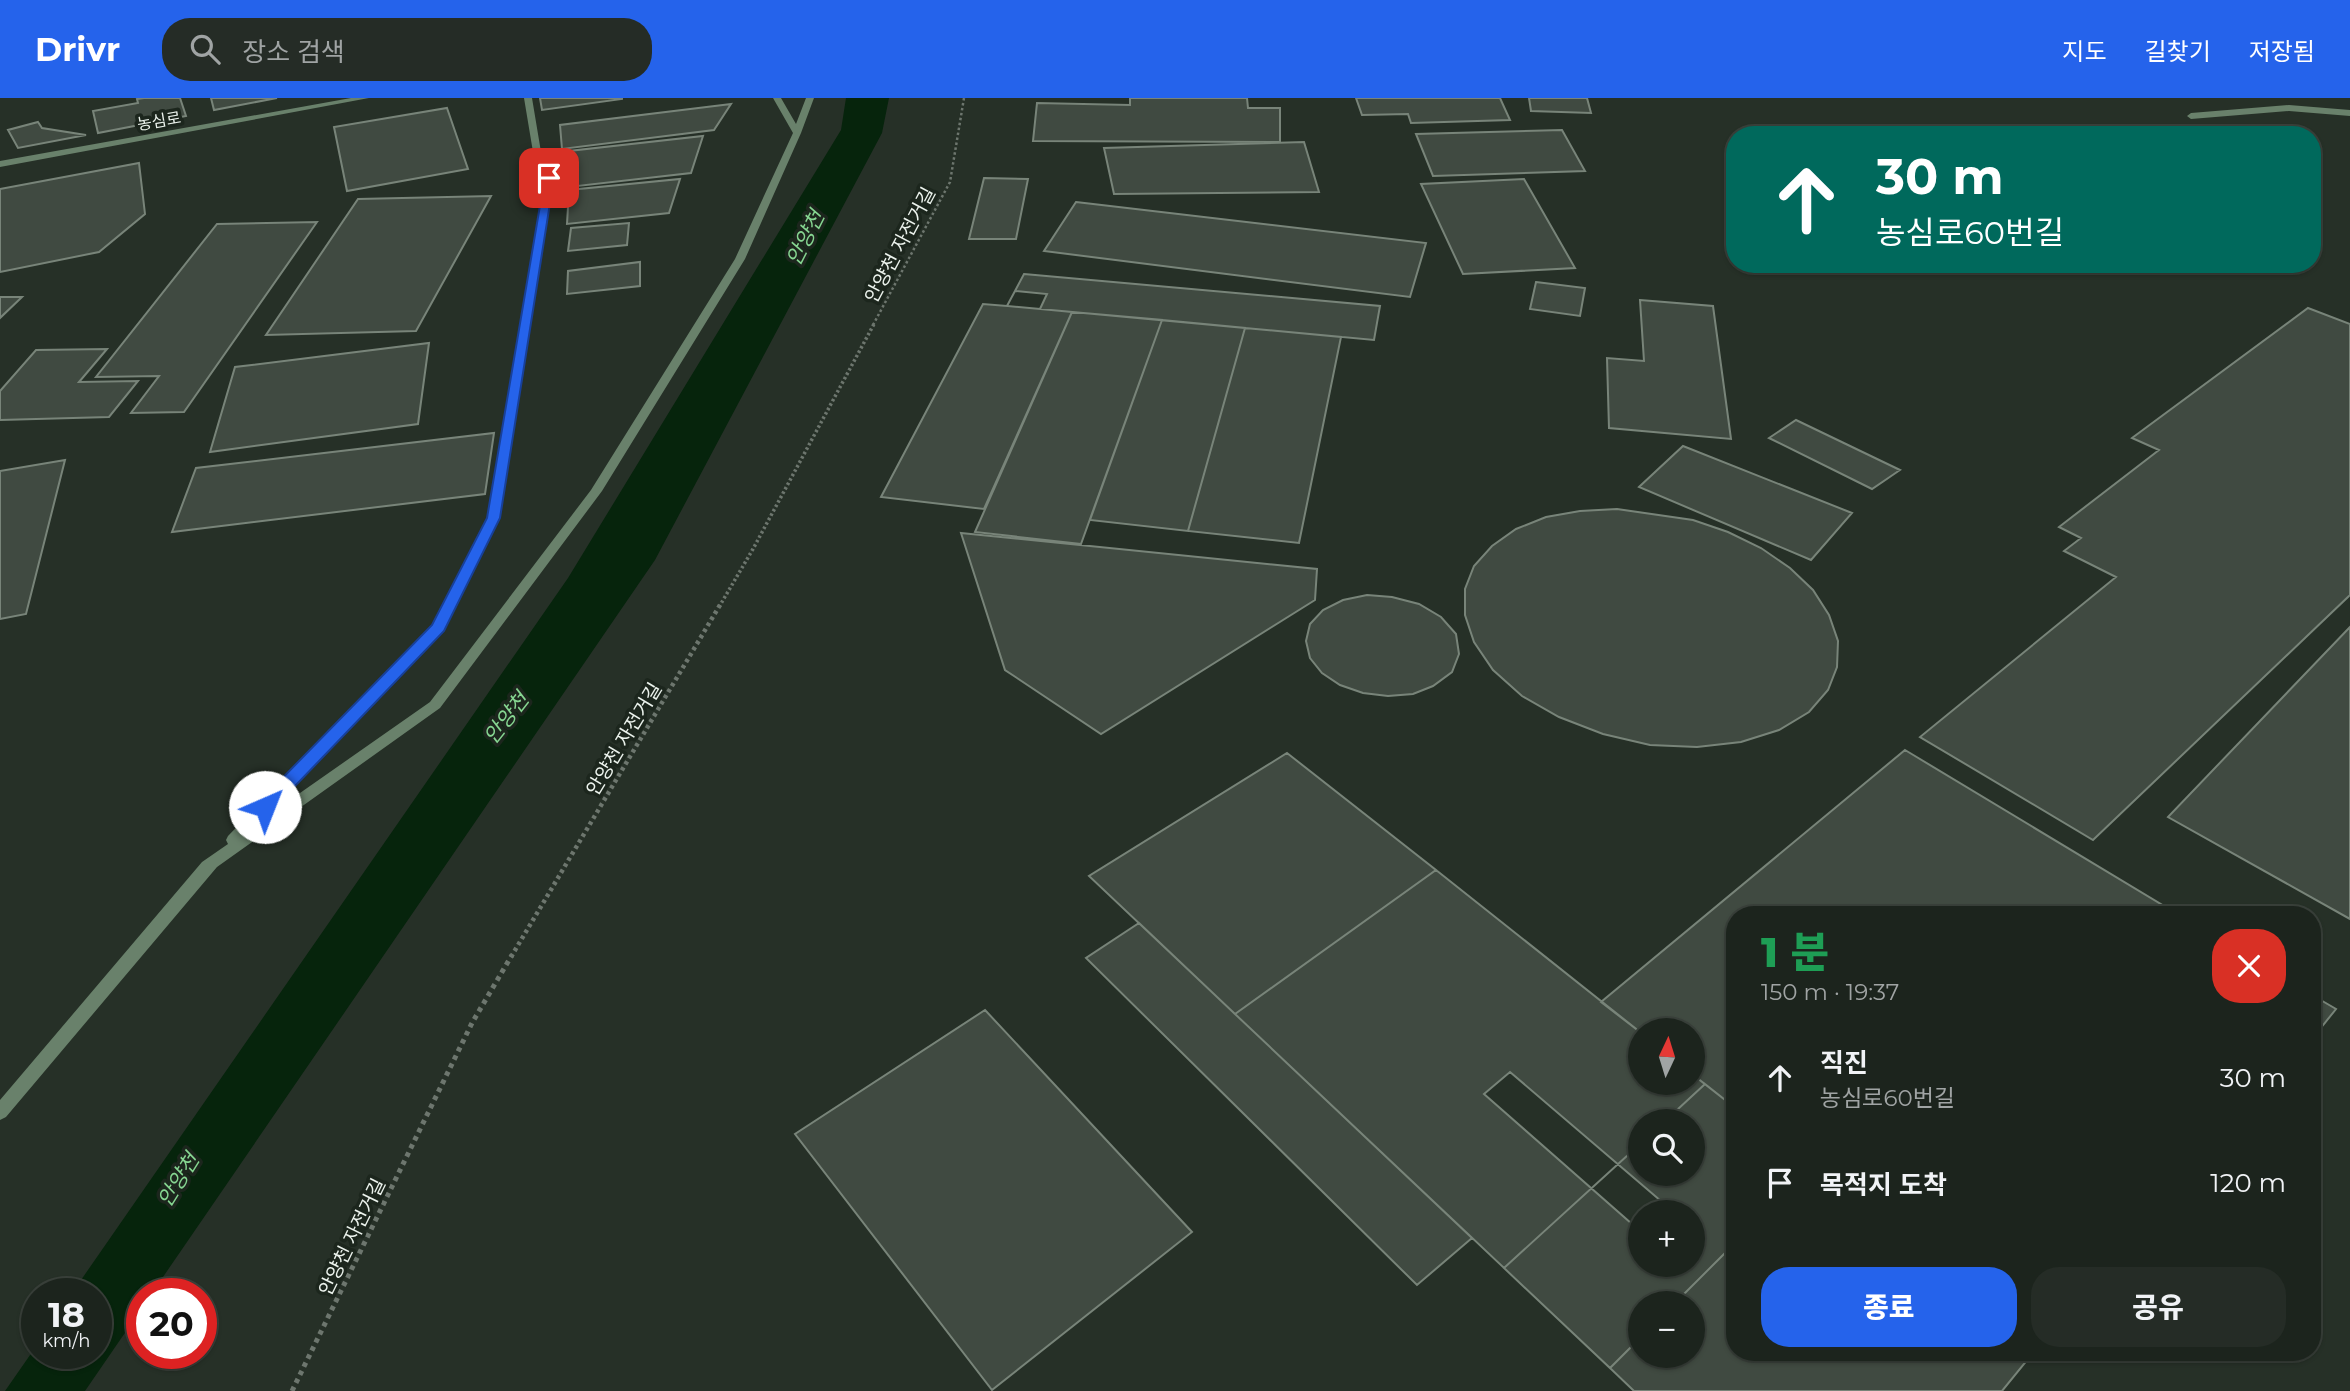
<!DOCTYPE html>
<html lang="ko">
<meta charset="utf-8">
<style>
body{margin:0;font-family:Montserrat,"Noto Sans KR",sans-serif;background:#252c26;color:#f1f3f6;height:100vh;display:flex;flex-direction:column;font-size:26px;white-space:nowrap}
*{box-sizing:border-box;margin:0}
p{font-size:23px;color:#a0a4a4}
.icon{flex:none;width:38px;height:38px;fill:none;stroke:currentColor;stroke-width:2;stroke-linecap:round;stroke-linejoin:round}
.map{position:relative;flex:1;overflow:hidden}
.sheet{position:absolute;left:1726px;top:808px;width:595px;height:455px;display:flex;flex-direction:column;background:#1c241d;border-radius:28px;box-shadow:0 2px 5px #0004,0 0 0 2px #3a413b}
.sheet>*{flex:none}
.guide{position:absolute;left:1726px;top:28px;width:595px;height:147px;border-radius:28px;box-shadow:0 2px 5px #0004,0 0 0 2px #3a413b;background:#00695c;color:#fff;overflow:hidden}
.needle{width:46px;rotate:4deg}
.tools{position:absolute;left:1628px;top:920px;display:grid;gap:14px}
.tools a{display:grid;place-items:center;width:77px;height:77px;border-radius:50%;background:#1c241d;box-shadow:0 2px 5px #0004,0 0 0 2px #3a413b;font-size:35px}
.speed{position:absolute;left:21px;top:1180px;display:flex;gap:14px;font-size:35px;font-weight:700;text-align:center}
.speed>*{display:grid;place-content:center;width:91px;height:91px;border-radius:50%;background:#1c241d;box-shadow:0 2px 5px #0004,0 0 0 2px #3a413b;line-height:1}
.speed small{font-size:18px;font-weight:400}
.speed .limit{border:10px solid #d22;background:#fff;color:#111}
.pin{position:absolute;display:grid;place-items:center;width:60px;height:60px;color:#fff;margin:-30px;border-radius:14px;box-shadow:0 4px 10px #0006}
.me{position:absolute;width:77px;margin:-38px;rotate:44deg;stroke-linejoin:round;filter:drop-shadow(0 0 5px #0008)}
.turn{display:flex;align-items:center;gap:24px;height:147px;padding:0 35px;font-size:32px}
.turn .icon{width:91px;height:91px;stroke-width:2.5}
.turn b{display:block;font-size:49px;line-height:60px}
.round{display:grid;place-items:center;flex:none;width:74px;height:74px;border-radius:28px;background:#252c26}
.summary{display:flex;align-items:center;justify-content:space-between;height:119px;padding:0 35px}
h1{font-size:42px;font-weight:800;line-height:52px;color:#1e9e55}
.button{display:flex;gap:14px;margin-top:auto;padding:14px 35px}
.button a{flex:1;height:80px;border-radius:28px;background:#2563eb;color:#fff;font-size:28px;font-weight:800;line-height:80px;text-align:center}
.button a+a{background:#252c26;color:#f1f3f6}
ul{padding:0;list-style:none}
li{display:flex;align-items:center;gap:21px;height:105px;padding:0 35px}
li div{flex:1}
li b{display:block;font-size:26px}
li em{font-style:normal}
header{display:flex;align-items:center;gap:42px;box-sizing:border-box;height:98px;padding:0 35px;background:#2563eb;color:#fff}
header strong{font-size:33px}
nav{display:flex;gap:38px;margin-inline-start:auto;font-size:24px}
.search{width:490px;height:63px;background:#252c26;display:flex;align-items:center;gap:18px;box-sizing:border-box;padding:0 24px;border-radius:28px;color:#a0a4a4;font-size:26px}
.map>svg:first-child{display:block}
.water{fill:#06240c}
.building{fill:#404a41;stroke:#788479;stroke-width:2;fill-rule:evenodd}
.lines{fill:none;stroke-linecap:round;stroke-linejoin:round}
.path-far3{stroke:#6d766e;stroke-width:2.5;stroke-dasharray:2.5 2.5;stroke-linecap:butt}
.path-far2{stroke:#6d766e;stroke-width:3.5;stroke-dasharray:2.5 2.5;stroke-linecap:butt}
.path-far1{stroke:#6d766e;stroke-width:4.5;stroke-dasharray:3.5 3.5;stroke-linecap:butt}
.path{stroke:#6d766e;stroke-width:5;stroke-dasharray:4.5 4.5;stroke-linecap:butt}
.service{fill:#69816b;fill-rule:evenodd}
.minor{fill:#69816b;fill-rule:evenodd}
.tertiary{fill:#69816b;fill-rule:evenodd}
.route{fill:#2563eb;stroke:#184099;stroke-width:2}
.labels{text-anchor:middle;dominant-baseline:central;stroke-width:7;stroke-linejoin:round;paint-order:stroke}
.far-street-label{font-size:16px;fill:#ecf3ed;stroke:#1c261d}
.street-label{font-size:19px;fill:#ecf3ed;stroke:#1c261d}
.water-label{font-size:21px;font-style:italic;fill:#86d691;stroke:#1c261d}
</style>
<header>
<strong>Drivr</strong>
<div class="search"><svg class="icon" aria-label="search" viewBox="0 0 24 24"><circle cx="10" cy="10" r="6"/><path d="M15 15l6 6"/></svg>장소 검색</div>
<nav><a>지도</a><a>길찾기</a><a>저장됨</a></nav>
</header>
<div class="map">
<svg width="2350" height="1293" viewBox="0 0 2350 1293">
<rect width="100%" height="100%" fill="#263027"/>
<path class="water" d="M 846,0 L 889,0 L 882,35 L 655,462 L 152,1195 L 142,1195 L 142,1210 L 85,1293 L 5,1293 L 37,1247 L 37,1255 L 96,1255 L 96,1195 L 72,1195 L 568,480 L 841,32 Z"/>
<path class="building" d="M 144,0 L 180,0 L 186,18 L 98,35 L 93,13 L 138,5 L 137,1 Z
M 211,0 L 277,0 L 214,12 Z
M 540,0 L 622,0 L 622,1 L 542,12 Z
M 1130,0 L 1247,0 L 1248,10 L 1280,10 L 1280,44 L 1033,43 L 1037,5 L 1130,7 Z
M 1356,0 L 1500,0 L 1510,22 L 1411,25 L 1408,16 L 1362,17 Z
M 1529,0 L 1587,0 L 1591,15 L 1531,13 Z
M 731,6 L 714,32 L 562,51 L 560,27 Z
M 447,10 L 468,71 L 347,93 L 334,29 Z
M 38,24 L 42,30 L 86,37 L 18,50 L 8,32 Z
M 1562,32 L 1585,73 L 1433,78 L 1416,36 Z
M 703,38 L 691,75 L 569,89 L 569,53 Z
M 1304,44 L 1319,94 L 1114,96 L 1104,50 Z
M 139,65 L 145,116 L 99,154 L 0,174 L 0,91 Z
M 984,80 L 1028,81 L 1016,141 L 969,141 Z
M 680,81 L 669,115 L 567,126 L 569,92 Z
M 1524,81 L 1575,170 L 1463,176 L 1421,86 Z
M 491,98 L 416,233 L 266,237 L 358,101 Z
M 1076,104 L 1426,145 L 1410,199 L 1044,153 Z
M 317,124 L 184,314 L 131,315 L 159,278 L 96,279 L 217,126 Z
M 629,125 L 627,147 L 568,153 L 571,130 Z
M 640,164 L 640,188 L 567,196 L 568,173 Z
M 1024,176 L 1380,208 L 1374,242 L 1007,208 Z
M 1536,184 L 1585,190 L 1580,218 L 1530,211 Z
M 1015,193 L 1047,196 L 1040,211 L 1072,214 L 984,411 L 881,399 L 983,206 L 1007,208 Z
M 0,199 L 22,199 L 0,220 Z
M 1640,202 L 1713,208 L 1731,341 L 1609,330 L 1607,260 L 1644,263 Z
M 2308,210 L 2350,226 L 2350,497 L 2093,742 L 1920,639 L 2116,479 L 2064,453 L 2081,440 L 2059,429 L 2159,352 L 2132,340 Z
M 1072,214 L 1162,222 L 1081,446 L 975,434 Z
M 1162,222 L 1245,230 L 1188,433 L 1090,422 Z
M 1245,230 L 1341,239 L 1299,445 L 1188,433 Z
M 429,245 L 418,326 L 210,354 L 235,269 Z
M 107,251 L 79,284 L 138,283 L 109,319 L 0,322 L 0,293 L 36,252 Z
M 1796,322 L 1900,372 L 1872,391 L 1769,340 Z
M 494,335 L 485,396 L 172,434 L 196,370 Z
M 1683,348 L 1852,415 L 1811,462 L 1639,389 Z
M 65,362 L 26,516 L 0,521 L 0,373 Z
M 1617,411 L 1693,422 L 1728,434 L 1761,450 L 1790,470 L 1813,492 L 1829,517 L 1838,543 L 1837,569 L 1828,592 L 1809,614 L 1779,632 L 1741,644 L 1697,649 L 1650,647 L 1603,636 L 1559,619 L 1522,598 L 1493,572 L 1474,544 L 1465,517 L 1465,491 L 1474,468 L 1492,448 L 1516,431 L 1546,419 L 1580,413 Z
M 961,435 L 1317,471 L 1315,502 L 1101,636 L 1005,572 Z
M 1367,497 L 1392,499 L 1419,506 L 1441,519 L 1456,536 L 1459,556 L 1452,574 L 1433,588 L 1413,596 L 1388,598 L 1363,595 L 1340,587 L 1322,575 L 1310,560 L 1306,543 L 1310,526 L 1323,512 L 1343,502 Z
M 2350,529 L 2350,821 L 2168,719 Z
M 1905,652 L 2179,817 L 1734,817 L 1734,1009 L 1692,976 L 1692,933 L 1640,934 L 1601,904 Z
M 1287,655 L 1436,772 L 1235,916 L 1089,778 Z
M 1436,772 L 1640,934 L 1640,985 L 1692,985 L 1692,976 L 1705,986 L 1664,1024 L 1640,1024 L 1640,1046 L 1504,1170 L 1235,916 Z
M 1139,825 L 1235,916 L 1472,1140 L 1417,1187 L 1086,860 Z
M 2312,897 L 2336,911 L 2312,941 Z
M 985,912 L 1192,1134 L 992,1292 L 795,1036 Z
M 1510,974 L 1675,1115 L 1640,1115 L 1640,1133 L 1484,996 Z
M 1705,986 L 1734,1009 L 1734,1146 L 1674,1206 L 1640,1206 L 1640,1240 L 1610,1270 L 1504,1170 L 1640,1046 L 1640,1076 L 1692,1076 L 1692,1024 L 1664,1024 ZM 1640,1115 L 1692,1115 L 1692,1167 L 1640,1167 Z
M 1734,1146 L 1734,1255 L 2033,1255 L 2002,1293 L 1634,1293 L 1610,1270 L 1640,1240 L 1640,1258 L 1692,1258 L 1692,1206 L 1674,1206 Z"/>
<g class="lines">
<path class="path-far3" d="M 873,227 L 950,84 L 964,0"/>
<path class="path-far2" d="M 719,509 L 753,451 L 874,226"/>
<path class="path-far1" d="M 511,859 L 720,507"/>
<path class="path" d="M 292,1293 L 472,925 L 512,857"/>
<path class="service" d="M 773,0 L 781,0 L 796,26 L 806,0 L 814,0 L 801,35 L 745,161 L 602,393 L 440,610 L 217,769 L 6,1019 L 0,1022 L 0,1002 L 202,764 L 228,746 L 226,742 L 228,738 L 433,526 L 438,525 L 444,529 L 443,532 L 260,723 L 430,604 L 591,392 L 735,161 L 793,35 Z
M 2289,7 L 2350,12 L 2350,18 L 2289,13 L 2191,21 L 2187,18 L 2191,15 Z"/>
<path class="minor" d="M 524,0 L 532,0 L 541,54 L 553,80 L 500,420 L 444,529 L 438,533 L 432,529 L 488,420 L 545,80 L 533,54 Z"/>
<path class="tertiary" d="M 351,0 L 369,0 L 0,69 L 0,63 Z"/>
</g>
<path class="route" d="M 545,78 L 554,80 L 500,420 L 444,533 L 271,713 L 259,713 L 257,709 L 259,704 L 432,527 L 487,420 Z"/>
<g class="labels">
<g class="far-street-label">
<text transform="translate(159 23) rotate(-10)">농심로</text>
</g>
<g class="street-label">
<text transform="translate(900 147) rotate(-62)">안양천 자전거길</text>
<text transform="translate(624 641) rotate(-59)">안양천 자전거길</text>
<text transform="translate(352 1139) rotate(-64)">안양천 자전거길</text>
</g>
<g class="water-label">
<text transform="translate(805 140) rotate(-63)">안양천</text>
<text transform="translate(506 620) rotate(-52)">안양천</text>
<text transform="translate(178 1082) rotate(-58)">안양천</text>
</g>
</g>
</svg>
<div class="tools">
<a><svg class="needle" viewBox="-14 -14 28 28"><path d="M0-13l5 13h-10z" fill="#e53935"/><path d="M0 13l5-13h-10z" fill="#a0a4a4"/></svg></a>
<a><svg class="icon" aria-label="search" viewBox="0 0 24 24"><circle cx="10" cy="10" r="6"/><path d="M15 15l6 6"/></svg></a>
<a>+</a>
<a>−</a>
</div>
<div class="speed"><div>18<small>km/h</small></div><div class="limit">20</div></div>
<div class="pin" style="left:549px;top:80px;background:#d93025"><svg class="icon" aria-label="arrive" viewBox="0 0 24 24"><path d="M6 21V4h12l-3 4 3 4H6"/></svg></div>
<svg class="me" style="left:265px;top:709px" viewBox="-20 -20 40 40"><circle r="19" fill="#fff"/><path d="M0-13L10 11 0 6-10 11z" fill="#2563eb"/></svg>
<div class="guide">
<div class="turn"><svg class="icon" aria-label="ahead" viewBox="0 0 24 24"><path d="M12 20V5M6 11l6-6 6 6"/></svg><div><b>30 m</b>농심로60번길</div></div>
</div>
<section class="sheet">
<div class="summary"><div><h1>1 분</h1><p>150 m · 19:37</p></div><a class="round" style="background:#d93025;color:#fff"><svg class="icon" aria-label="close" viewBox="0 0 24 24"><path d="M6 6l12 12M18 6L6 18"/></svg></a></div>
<ul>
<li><svg class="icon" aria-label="ahead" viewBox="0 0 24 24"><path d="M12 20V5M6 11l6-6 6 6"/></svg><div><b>직진</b><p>농심로60번길</p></div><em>30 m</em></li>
<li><svg class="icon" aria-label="arrive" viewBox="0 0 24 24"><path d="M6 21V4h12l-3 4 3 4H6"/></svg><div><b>목적지 도착</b></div><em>120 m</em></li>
</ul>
<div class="button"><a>종료</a><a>공유</a></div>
</section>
</div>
